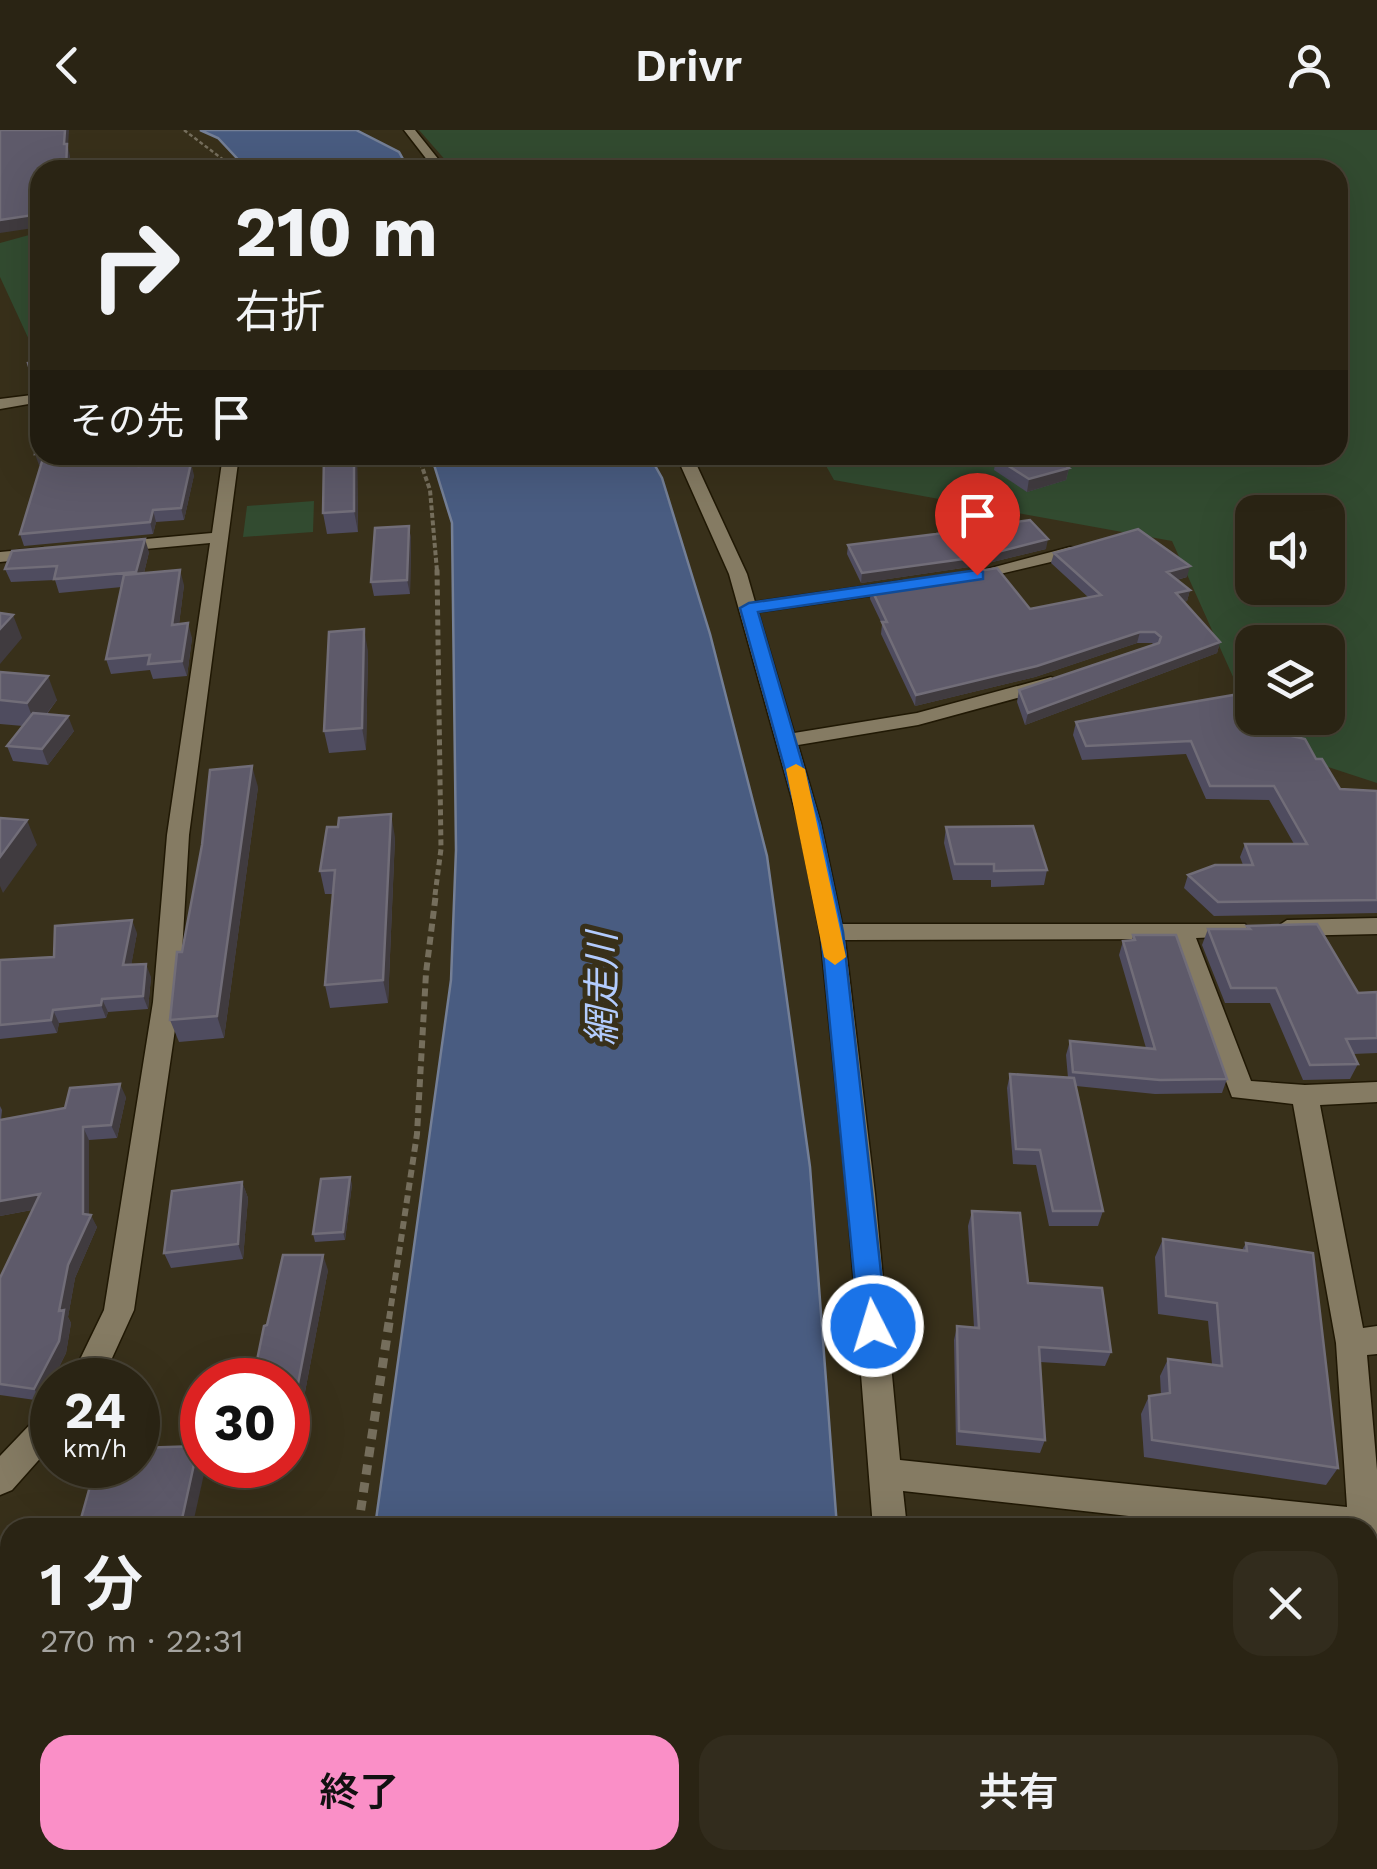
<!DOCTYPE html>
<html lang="ja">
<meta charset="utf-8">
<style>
body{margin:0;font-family:"Work Sans","Noto Sans JP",sans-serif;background:#322c1d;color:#f1f3f6;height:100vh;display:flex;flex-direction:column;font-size:38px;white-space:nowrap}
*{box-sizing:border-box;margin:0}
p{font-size:32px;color:#a5a4a0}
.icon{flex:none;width:55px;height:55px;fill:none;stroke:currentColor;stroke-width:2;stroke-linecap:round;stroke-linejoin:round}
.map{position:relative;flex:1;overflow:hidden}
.details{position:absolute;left:0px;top:1388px;width:1378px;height:352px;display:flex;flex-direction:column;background:#2a2414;border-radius:30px 30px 0 0;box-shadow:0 10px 40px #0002,0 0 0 2px #464134}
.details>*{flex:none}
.guide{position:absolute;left:30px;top:30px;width:1318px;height:305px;border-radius:30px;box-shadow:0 10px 40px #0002,0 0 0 2px #464134;background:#2a2414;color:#f1f3f6;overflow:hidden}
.fabs{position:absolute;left:1235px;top:365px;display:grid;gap:20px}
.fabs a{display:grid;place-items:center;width:110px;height:110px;border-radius:20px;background:#2a2414;box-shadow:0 10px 40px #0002,0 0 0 2px #464134;font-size:50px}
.speed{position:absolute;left:30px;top:1228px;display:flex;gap:20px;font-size:50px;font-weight:700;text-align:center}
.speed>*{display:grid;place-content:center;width:130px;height:130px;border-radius:50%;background:#2a2414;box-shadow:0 10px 40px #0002,0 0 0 2px #464134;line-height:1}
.speed small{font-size:25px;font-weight:400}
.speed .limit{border:15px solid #d22;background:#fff;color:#111}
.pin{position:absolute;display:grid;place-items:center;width:85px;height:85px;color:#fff;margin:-102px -42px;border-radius:50% 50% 50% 0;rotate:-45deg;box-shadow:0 0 10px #0007}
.pin .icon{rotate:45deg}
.me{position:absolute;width:110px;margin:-55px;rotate:355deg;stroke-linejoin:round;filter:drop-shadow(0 0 8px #0008)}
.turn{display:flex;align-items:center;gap:35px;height:210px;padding:0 40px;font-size:45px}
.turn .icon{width:130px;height:130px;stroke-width:2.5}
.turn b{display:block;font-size:70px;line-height:85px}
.then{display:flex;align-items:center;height:95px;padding:0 40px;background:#0003;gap:20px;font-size:38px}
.round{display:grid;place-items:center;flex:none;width:105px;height:105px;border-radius:30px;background:#322c1d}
.overview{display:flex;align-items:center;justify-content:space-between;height:170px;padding:0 40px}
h1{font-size:60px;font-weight:600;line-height:75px}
.cta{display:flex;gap:20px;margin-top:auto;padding:20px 40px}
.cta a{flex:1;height:115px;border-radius:30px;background:#fa8fc7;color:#111;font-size:40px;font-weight:600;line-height:115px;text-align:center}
.cta a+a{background:#322c1d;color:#f1f3f6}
header{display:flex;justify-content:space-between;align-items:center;height:130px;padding:0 40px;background:#2a2414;font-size:45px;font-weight:600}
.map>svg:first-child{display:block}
.green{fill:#324b30;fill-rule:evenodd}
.water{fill:#495c81;stroke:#747f96;stroke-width:2.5}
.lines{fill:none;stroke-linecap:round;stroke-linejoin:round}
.street-casing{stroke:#201804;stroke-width:3}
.path-far4{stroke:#756e5c;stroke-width:2.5;stroke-dasharray:4 2.5;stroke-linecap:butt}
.path-far3{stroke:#756e5c;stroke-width:4;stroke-dasharray:5 2.5;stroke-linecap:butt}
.path-far2{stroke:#756e5c;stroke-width:5;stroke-dasharray:6 4;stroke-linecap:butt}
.path-far1{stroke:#756e5c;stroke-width:6;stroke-dasharray:8 5;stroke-linecap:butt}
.path{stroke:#756e5c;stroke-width:9;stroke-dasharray:10 8;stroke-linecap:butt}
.street{fill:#857b63;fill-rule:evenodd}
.wall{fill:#4f4c5f}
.shaded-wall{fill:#403b3f}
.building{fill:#5e5a6a;stroke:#716d78;stroke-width:2.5}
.route{fill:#1a73e8;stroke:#114b97;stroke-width:2.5}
.slow{fill:#f59e0b}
.labels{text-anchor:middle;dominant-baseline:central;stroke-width:10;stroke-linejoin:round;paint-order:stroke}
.water-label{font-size:38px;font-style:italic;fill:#b3ccfe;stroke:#38301a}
</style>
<header><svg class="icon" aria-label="back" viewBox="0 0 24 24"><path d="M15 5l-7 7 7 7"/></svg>Drivr<svg class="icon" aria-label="person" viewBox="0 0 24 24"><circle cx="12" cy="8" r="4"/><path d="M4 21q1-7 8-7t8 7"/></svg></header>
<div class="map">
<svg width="1377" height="1739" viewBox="0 0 1377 1739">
<rect width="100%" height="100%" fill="#38301a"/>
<path class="green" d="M 419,0 L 1377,0 L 1377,653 L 1322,635 L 1273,588 L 1328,588 L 1328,512 L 1252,512 L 1252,567 L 1234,549 L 1172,411 L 834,350 L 820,325 L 1338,325 L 1338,40 L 454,40 ZM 1252,382 L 1328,382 L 1328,458 L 1252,458 Z
M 40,102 L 40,215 L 31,214 L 0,147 L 0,113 Z
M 314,371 L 313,402 L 243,407 L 247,376 Z"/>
<path class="water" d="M 200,0 L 356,0 L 399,22 L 409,40 L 248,40 L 218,8 Z
M 431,325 L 649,325 L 662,348 L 710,504 L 767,726 L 810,1037 L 837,1397 L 375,1397 L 451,850 L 456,720 L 452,393 Z
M 261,1730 L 814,1730 L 812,1739 L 256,1739 Z"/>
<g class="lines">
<g class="street-casing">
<path id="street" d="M 404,0 L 415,0 L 447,40 L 435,40 Z
M 40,264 L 40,272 L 0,279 L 0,269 Z
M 223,325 L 239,325 L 189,705 L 179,872 L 134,1180 L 102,1250 L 70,1250 L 104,1180 L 153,872 L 167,705 L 210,413 L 113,422 L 104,417 L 113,412 L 212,403 Z
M 676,325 L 692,325 L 747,444 L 755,472 L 902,451 L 911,456 L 902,461 L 758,482 L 794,603 L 917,583 L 1051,547 L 1061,553 L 1058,557 L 918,595 L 798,615 L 821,694 L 842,794 L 1245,794 L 1249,800 L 1245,806 L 1196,808 L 1251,951 L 1305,955 L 1377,952 L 1377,972 L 1320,975 L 1363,1198 L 1377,1196 L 1377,1224 L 1367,1225 L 1377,1340 L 1377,1465 L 1368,1461 L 1368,1398 L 1237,1398 L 903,1361 L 907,1398 L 873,1398 L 847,1064 L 820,802 L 799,694 L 729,444 ZM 1172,809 L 1232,967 L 1293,974 L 1336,1213 L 1347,1377 L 900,1330 L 875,1064 L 845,810 Z
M 1070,417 L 1076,418 L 1076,426 L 966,452 L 957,447 Z
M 43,418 L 52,423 L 49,427 L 0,432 L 0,422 Z
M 1377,788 L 1377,804 L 1287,806 L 1275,798 L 1287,790 Z
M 52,1278 L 52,1315 L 12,1360 L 0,1365 L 0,1326 L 41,1283 Z
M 855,1730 L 895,1730 L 893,1739 L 853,1739 Z"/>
</g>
<path class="path-far4" d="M 184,0 L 237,40"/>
<path class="path-far3" d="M 418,325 L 430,360 L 437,441"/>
<path class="path-far2" d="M 435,765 L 441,719 L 437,438"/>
<path class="path-far1" d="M 389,1189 L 417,1004 L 426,843 L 436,763"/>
<path class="path" d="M 358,1398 L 390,1186
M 220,1739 L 226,1730"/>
<use href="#street" class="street"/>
</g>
<path class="wall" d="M 40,231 L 40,292 L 34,265 L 39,262 L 36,261 L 28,233 Z
M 40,325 L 145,325 L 144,336 L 194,345 L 184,390 L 156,392 L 153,404 L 24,416 L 20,404 L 41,335 L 39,335 Z
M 324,325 L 357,325 L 358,402 L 327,404 L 323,383 Z
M 996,328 L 1069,338 L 1066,350 L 1027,362 L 994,340 Z
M 409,396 L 411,410 L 410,464 L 374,466 L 371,452 Z
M 848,415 L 1046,419 L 976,436 L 861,453 L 847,424 Z
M 149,422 L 144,443 L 184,455 L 179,494 L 192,508 L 187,546 L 153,549 L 150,540 L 111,544 L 106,529 L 122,457 L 59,463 L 55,450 L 11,452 L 5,439 Z
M 1054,423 L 1187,447 L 1177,450 L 1190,460 L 1187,471 L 1183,472 L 1220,512 L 1217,523 L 1025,595 L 1017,572 L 1019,560 L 1154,515 L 1152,513 L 1137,513 L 1035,547 L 915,576 L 881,504 L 882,494 L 870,469 L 871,458 L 1030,479 L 1089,468 L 1051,433 Z
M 368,521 L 366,620 L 329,623 L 324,601 Z
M 0,542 L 57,570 L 47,584 L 74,601 L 48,635 L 13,631 L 7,616 L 23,596 L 0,594 Z
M 1252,588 L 1316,629 L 1340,659 L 1377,661 L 1377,783 L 1214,786 L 1184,758 L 1188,745 L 1243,735 L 1240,727 L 1245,714 L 1294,714 L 1269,670 L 1206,669 L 1186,624 L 1082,630 L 1073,605 L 1076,592 Z
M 258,657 L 224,908 L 179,912 L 170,890 L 182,822 Z
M 338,697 L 395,707 L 388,873 L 330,878 L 325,855 L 333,764 L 325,764 L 320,741 Z
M 946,697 L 1047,740 L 1044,755 L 991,757 L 991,750 L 953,750 L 944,713 Z
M 1247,796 L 1358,863 L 1377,862 L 1377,923 L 1353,924 L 1358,934 L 1350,949 L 1303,950 L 1270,873 L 1225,873 L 1202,815 L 1208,799 L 1246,799 Z
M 137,803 L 131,835 L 151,847 L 148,879 L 108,882 L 106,888 L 59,893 L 57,903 L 0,909 L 0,830 L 54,827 Z
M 1133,805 L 1227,949 L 1222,963 L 1155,964 L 1076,956 L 1103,1081 L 1098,1096 L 1049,1096 L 1036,1035 L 1013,1034 L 1007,958 L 1010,944 L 1068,948 L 1066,925 L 1070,911 L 1146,918 L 1119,825 L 1123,811 L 1132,810 Z
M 126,967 L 117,1008 L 89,1010 L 89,1085 L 97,1097 L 75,1148 L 68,1187 L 71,1193 L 66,1223 L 42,1271 L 0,1265 L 0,1148 L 32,1080 L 0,1086 L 0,976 L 2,980 L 1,990 Z
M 242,1052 L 248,1068 L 243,1129 L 171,1138 L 164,1123 Z
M 352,1054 L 345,1110 L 315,1112 L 313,1104 Z
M 972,1081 L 1028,1153 L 1111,1222 L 1105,1236 L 1040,1232 L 1045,1310 L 1040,1323 L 956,1315 L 954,1210 L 957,1196 L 974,1197 L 968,1096 Z
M 1163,1109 L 1242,1120 L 1246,1113 L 1338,1338 L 1326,1355 L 1144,1327 L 1141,1284 L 1149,1266 L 1161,1265 L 1160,1246 L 1168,1229 L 1212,1234 L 1208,1191 L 1158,1184 L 1155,1127 Z
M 328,1140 L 302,1278 L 288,1279 L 288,1250 L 267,1195 Z
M 1368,1505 L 1377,1564 L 1368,1574 Z
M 1057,1730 L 1161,1730 L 1162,1739 L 1058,1739 Z"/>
<path class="shaded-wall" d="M 65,0 L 69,0 L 68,17 L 70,26 L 70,40 L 66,40 L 64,14 Z
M 40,84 L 40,97 L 0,103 L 0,90 Z
M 40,323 L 40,325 L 46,325 L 49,334 L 39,335 L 35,324 Z
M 140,325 L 145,325 L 142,348 L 139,336 Z
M 354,325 L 357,325 L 358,402 L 354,381 Z
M 191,333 L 194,345 L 184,390 L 181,378 Z
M 1069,338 L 1066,350 L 1027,362 L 1029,349 Z
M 153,380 L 156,392 L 153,404 L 150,392 Z
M 409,396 L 411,410 L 410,464 L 407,450 Z
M 145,409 L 149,422 L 141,455 L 136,442 Z
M 1048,409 L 1046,419 L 976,436 L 861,453 L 862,443 Z
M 1190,436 L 1187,447 L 1164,453 L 1167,442 Z
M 180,440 L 184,455 L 177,510 L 172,495 Z
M 1190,460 L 1187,471 L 1173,474 L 1176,463 Z
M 13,485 L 22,508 L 0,534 L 0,499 Z
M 188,493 L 192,508 L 187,546 L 182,531 Z
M 364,499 L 368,521 L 366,620 L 362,598 Z
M 1140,502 L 1137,513 L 1035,547 L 915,576 L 916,565 Z
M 1220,512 L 1217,523 L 1025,595 L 1028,583 Z
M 48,546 L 57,570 L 36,597 L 27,573 Z
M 68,586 L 74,601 L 48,635 L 42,619 Z
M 252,636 L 258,657 L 224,908 L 217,886 Z
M 391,684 L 395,707 L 388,873 L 383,850 Z
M 27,690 L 37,715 L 3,763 L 0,756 L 0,727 Z
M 132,790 L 137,803 L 129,848 L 123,835 Z
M 146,834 L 151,847 L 148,879 L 143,866 Z
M 102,869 L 108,882 L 106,888 L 101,875 Z
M 53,880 L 59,893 L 57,903 L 51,890 Z
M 120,954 L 126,967 L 117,1008 L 111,995 Z
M 83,997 L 89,1010 L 89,1088 L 91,1085 L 97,1097 L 75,1148 L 68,1187 L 71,1193 L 66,1223 L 42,1271 L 34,1259 L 59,1181 L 68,1135 L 83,1084 Z
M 350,1047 L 352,1054 L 345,1110 L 343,1102 Z
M 242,1052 L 248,1068 L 243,1129 L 238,1114 Z
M 40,1064 L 47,1077 L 0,1086 L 0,1071 Z
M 323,1125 L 328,1140 L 302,1278 L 296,1264 Z
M 198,1316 L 202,1326 L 202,1335 L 206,1335 L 192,1398 L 180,1398 Z
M 0,1616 L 10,1625 L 10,1647 L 0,1669 Z
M 153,1730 L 175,1730 L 170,1739 L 148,1739 Z"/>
<path class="building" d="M 0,0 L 65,0 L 64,14 L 67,14 L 66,40 L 40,40 L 40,84 L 0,90 Z
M 40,231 L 40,253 L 33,250 L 28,233 Z
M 40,255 L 40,292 L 34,265 L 39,263 Z
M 40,299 L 40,323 L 35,324 Z
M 44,325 L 140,325 L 139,336 L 191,333 L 181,378 L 153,380 L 150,392 L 20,404 Z
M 324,325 L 354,325 L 354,381 L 323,383 Z
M 1007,325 L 1049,325 L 1069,338 L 1029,349 L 996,328 Z
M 1030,390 L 1048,409 L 978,427 L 862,443 L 848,415 L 936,404 Z
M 409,396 L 407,450 L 371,452 L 375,398 Z
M 1138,399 L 1190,436 L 1167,442 L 1190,460 L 1176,463 L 1220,512 L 1028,583 L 1019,560 L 1159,513 L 1161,507 L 1155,502 L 1140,502 L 1037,536 L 916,565 L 882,492 L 887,492 L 871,458 L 997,438 L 1030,479 L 1101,465 L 1054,423 Z
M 145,409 L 136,442 L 54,449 L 57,436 L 5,439 L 12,421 Z
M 180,440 L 172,495 L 188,493 L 182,531 L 148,534 L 150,525 L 106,529 L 124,445 Z
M 0,483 L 13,485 L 0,499 Z
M 364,499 L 362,598 L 324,601 L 329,502 Z
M 0,542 L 48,546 L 27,573 L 0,570 Z
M 1251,562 L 1252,564 L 1252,588 L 1275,588 L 1292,606 L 1305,609 L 1316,629 L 1322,629 L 1340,659 L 1377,661 L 1377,770 L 1218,772 L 1188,745 L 1215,735 L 1253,735 L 1245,714 L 1307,714 L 1274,656 L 1210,656 L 1191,611 L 1086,616 L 1076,592 Z
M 33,583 L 68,586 L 42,619 L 7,616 Z
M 252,636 L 217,886 L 170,890 L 177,822 L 182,822 L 202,715 L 210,640 Z
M 391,684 L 383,850 L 325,855 L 335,740 L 320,741 L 327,697 L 338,697 L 339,688 Z
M 0,688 L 27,690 L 0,727 Z
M 1033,696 L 1047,740 L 994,741 L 994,734 L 955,734 L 946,697 Z
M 132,790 L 123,835 L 146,834 L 143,866 L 102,869 L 101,875 L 53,880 L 51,890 L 0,895 L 0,830 L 54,827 L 55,796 Z
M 1317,794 L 1358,863 L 1377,862 L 1377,908 L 1346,909 L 1358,934 L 1310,935 L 1276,858 L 1231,858 L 1208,799 L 1250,799 L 1247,796 Z
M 1133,805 L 1176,805 L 1227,949 L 1160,950 L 1073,942 L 1070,911 L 1155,919 L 1123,811 L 1135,810 Z
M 1010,944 L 1074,948 L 1103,1081 L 1053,1081 L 1040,1020 L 1016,1019 Z
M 120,954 L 111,995 L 83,997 L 83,1084 L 91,1085 L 68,1135 L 59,1181 L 64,1180 L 59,1211 L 34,1259 L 0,1254 L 0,1148 L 40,1064 L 0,1071 L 0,990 L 65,978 L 70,958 Z
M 350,1047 L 343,1102 L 313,1104 L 321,1049 Z
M 242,1052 L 238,1114 L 164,1123 L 172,1061 Z
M 972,1081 L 1020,1083 L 1028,1153 L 1102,1158 L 1111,1222 L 1039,1217 L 1045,1310 L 959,1301 L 957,1196 L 979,1198 Z
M 1163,1109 L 1247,1121 L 1246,1113 L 1313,1123 L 1338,1338 L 1152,1310 L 1149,1266 L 1170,1263 L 1168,1229 L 1222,1236 L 1217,1173 L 1166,1166 Z
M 283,1125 L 323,1125 L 296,1264 L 288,1264 L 288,1250 L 253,1250 L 264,1196 L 267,1195 Z
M 198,1316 L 180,1398 L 47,1398 L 52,1388 L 80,1392 L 96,1335 L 138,1335 L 138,1318 Z
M 1368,1505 L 1377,1561 L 1377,1564 L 1368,1562 Z
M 57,1730 L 153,1730 L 148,1739 L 51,1739 Z
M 1064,1730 L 1161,1730 L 1162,1739 L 1065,1739 Z"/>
<path class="route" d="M 977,440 L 983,442 L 983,449 L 758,482 L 820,694 L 843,802 L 887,1196 L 883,1204 L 873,1208 L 863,1204 L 859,1196 L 821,802 L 800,694 L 740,478 L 749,473 Z"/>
<path class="slow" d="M 796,634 L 805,639 L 846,827 L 835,835 L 824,827 L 786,639 Z"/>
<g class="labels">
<g class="water-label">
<text transform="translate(602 859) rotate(-90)">網走川</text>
</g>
</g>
</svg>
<div class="fabs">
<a><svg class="icon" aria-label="sound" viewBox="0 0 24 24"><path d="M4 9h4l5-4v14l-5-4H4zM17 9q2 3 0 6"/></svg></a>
<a><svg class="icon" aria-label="layers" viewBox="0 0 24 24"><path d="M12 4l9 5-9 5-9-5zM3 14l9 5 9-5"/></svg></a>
</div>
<div class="speed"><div>24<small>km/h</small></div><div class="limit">30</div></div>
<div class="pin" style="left:977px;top:445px;background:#d93025"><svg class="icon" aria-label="arrive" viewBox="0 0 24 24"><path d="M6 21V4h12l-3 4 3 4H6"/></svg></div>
<svg class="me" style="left:873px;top:1196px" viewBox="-20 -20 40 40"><circle r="17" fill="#1a73e8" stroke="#fff" stroke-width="3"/><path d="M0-11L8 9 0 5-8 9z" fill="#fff"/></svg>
<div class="guide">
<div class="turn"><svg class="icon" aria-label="right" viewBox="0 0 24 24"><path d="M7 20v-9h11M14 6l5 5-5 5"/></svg><div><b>210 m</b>右折</div></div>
<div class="then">その先<svg class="icon" aria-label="arrive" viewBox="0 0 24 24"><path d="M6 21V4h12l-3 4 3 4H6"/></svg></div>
</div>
<section class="details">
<div class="overview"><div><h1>1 分</h1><p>270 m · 22:31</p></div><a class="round"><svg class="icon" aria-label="close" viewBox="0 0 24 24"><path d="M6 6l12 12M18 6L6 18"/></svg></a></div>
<div class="cta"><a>終了</a><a>共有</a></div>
</section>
</div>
